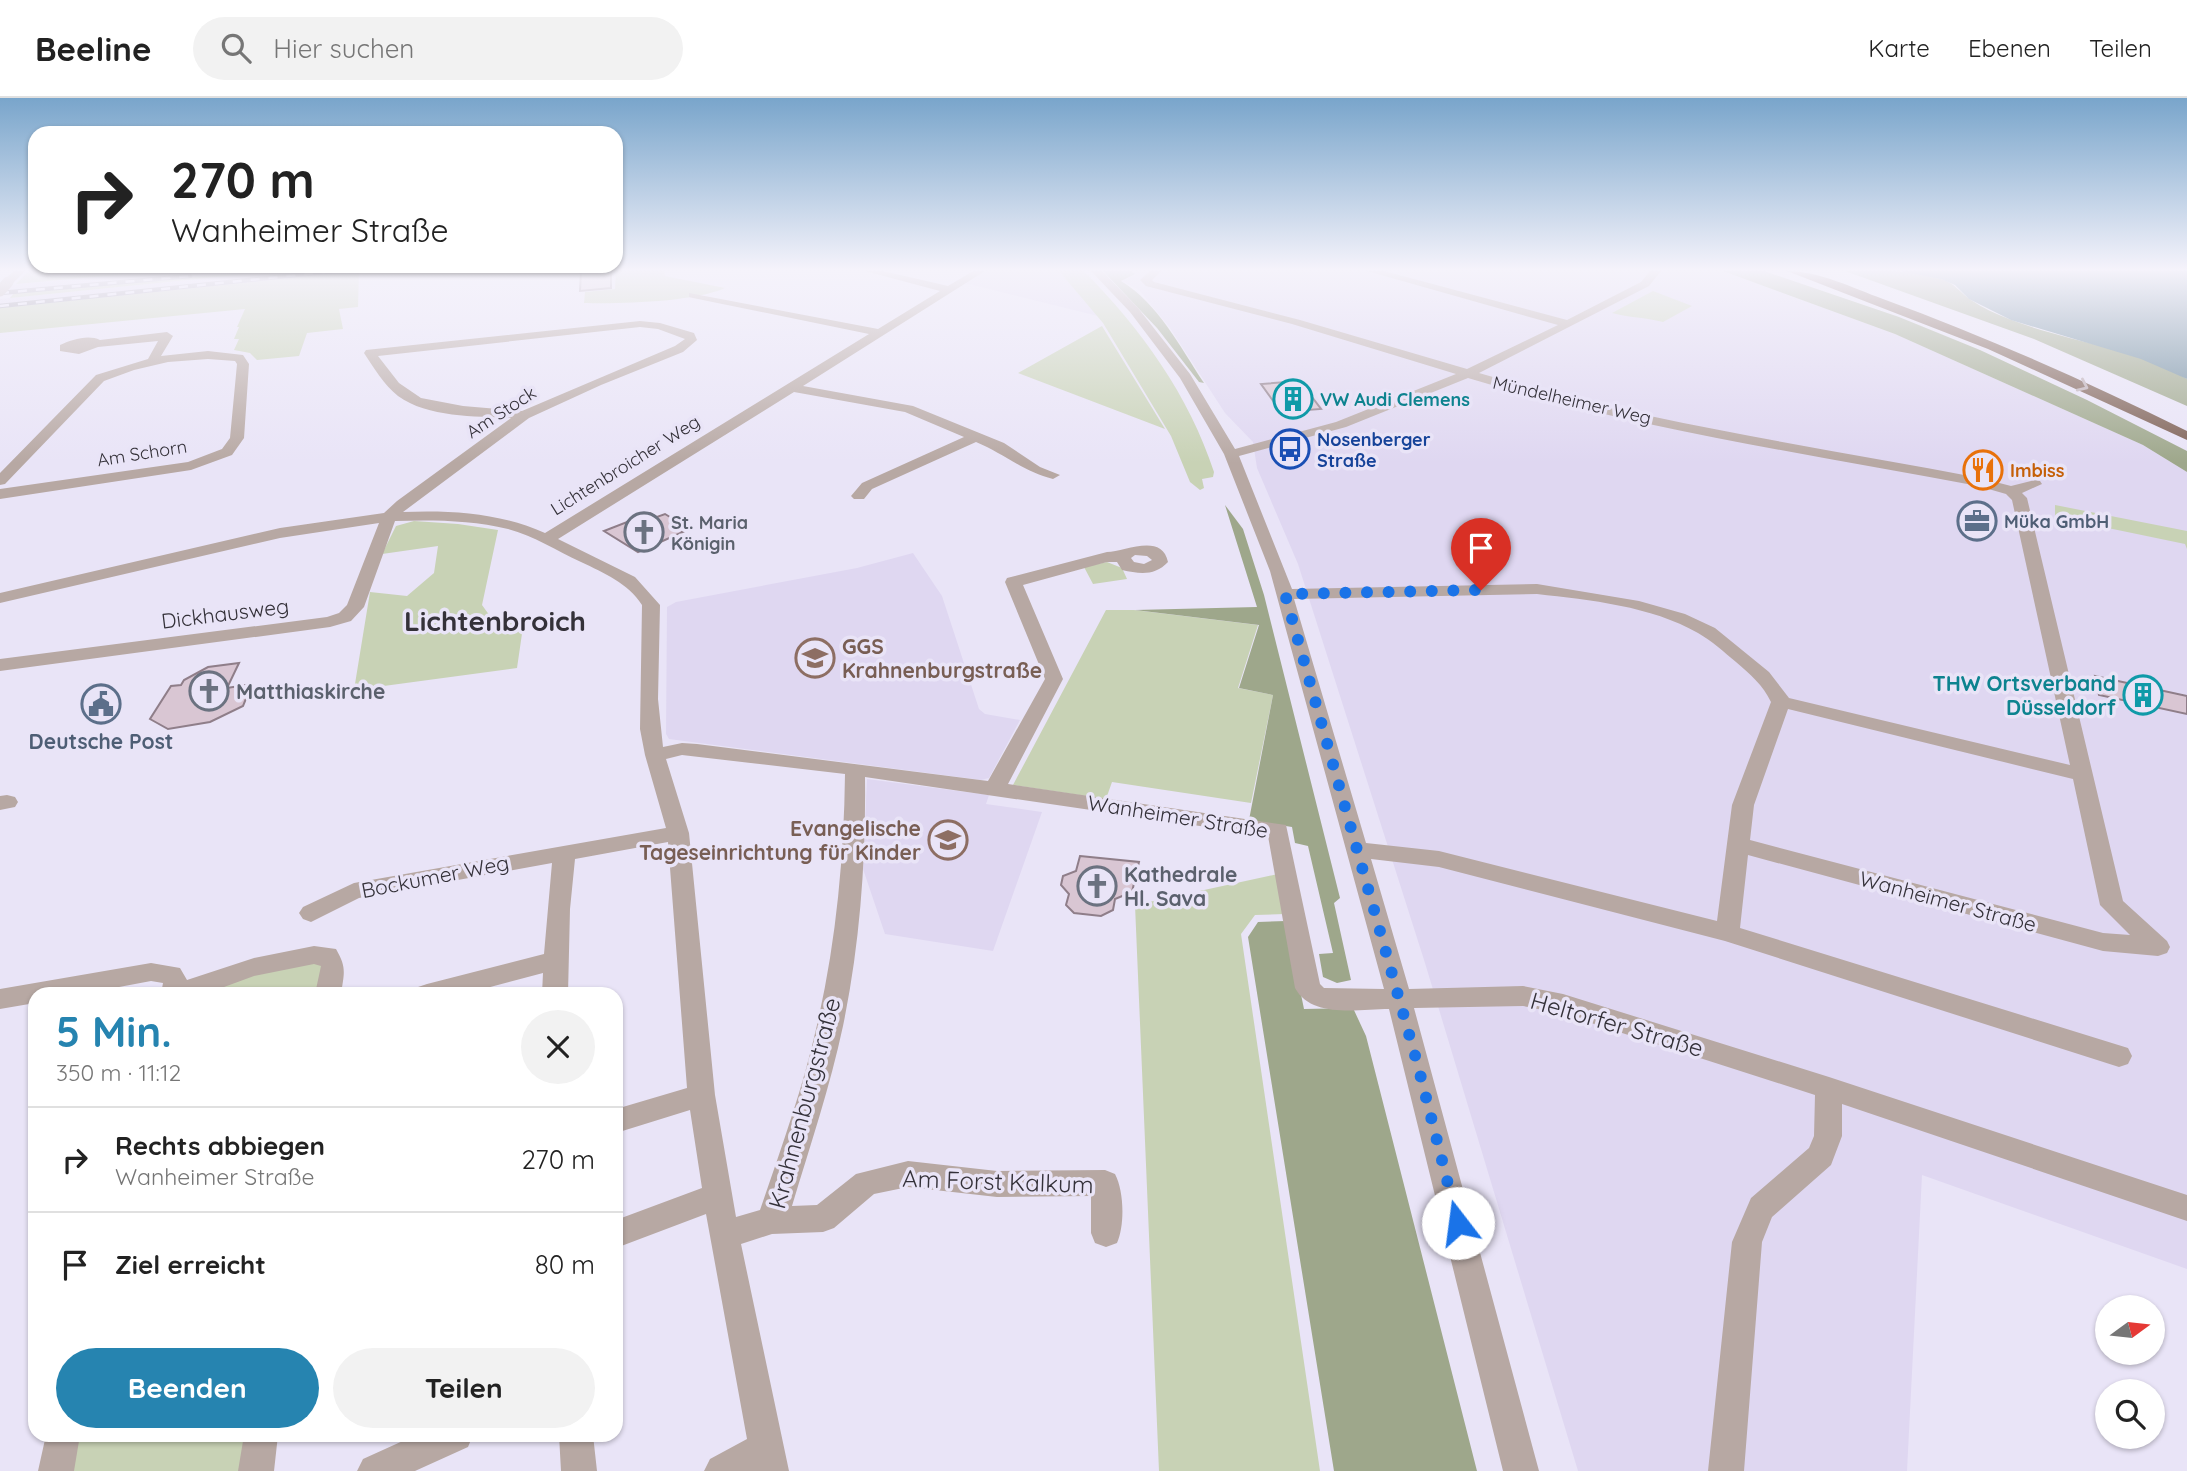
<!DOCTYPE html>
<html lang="de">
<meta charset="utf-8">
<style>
body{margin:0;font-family:Quicksand,sans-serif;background:#f2f2f2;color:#222;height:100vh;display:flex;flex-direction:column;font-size:26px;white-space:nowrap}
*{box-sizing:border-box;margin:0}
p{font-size:23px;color:#767676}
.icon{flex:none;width:38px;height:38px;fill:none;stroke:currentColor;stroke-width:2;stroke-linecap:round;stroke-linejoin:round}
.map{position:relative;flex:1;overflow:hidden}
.panel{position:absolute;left:28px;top:889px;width:595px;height:455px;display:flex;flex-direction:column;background:#fff;border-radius:21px;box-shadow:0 2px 5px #0004}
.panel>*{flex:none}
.top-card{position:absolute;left:28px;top:28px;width:595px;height:147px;border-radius:21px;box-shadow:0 2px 5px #0004;background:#fff;color:#222;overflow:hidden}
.needle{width:46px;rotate:75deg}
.fabs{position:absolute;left:2095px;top:1197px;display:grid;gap:14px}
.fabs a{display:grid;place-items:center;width:70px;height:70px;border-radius:50%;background:#fff;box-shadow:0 2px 5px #0004;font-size:35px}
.pin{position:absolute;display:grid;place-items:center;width:60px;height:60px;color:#fff;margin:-72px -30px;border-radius:50% 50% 50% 0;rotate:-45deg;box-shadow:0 0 7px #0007}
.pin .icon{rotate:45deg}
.me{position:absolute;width:77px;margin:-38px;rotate:345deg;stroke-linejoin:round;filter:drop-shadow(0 0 5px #0008)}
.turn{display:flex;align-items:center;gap:24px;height:147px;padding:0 28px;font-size:32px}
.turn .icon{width:91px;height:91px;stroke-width:2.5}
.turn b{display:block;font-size:49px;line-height:60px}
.round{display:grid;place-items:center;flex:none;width:74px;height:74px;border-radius:37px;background:#f2f2f2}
.summary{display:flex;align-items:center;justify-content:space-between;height:119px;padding:0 28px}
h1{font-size:42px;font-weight:700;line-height:52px;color:#2684b0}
.action{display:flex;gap:14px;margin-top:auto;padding:14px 28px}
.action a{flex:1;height:80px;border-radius:42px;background:#2684b0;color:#fff;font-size:28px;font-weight:700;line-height:80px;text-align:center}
.action a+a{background:#f2f2f2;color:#222}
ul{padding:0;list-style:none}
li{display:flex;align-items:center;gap:21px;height:105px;padding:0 28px;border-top:2px solid #e0e0e0}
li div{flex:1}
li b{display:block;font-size:26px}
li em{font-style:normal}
header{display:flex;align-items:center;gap:42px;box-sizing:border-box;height:98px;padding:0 35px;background:#fff;border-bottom:2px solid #e0e0e0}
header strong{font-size:33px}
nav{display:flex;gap:38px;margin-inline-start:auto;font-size:24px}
.search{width:490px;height:63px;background:#f2f2f2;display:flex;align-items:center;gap:18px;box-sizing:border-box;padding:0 24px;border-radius:38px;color:#767676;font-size:26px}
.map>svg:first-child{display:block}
.built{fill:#dfd7f1}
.green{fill:#c8d2b5}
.forest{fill:#9ea78b}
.water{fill:#728fa0}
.building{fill:#d9c6d3;stroke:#8f7e89;stroke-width:2}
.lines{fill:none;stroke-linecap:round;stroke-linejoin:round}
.minor{fill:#b7a8a3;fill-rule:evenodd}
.highway{fill:#7e6155;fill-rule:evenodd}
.rail-casing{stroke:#928e9c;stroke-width:4.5}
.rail{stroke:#e9e4f7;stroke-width:2.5;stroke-dasharray:9;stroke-linecap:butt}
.minor-bridge{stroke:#b7a8a3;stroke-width:11}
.oneway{stroke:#beb0b6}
.route{stroke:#1a73e8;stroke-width:12;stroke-dasharray:0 21.6}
.labels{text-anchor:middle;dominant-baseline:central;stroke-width:7;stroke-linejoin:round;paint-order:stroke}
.far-culture-label{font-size:18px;font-weight:bold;fill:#0d838f;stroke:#e9e4f7;text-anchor:start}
.far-street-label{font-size:18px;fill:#343139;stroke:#e9e4f7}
.far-transit-label{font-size:18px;font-weight:bold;fill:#164399;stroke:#e9e4f7;text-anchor:start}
.far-food-label{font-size:18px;font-weight:bold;fill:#c56008;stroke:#e9e4f7;text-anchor:start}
.far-service-label{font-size:18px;font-weight:bold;fill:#4e5e75;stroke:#e9e4f7;text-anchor:start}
.far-worship-label{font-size:18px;font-weight:bold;fill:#5b616d;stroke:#e9e4f7;text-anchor:start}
.street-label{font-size:21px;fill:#343139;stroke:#e9e4f7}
.education-label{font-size:21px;font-weight:bold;fill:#785e54;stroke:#e9e4f7;text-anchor:start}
.culture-label{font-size:21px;font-weight:bold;fill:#0d838f;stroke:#e9e4f7;text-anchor:end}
.worship-label{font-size:21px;font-weight:bold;fill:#5b616d;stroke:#e9e4f7;text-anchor:start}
.service-label{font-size:21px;font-weight:bold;fill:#4e5e75;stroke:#e9e4f7}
.near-street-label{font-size:24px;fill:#343139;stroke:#e9e4f7}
.district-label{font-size:28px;font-weight:bold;fill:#343139;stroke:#e9e4f7}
</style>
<header>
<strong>Beeline</strong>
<div class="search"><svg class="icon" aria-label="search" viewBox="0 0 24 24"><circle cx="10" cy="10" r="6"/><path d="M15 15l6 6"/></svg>Hier suchen</div>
<nav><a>Karte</a><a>Ebenen</a><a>Teilen</a></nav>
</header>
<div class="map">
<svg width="2187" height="1373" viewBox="0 0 2187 1373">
<rect width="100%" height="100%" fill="#e9e4f7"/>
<path class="built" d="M 161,173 L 258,173 L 0,196 L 0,188 Z
M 277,173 L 358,173 L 0,210 L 0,201 Z
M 983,173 L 1059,173 L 1098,218 L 965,185 Z
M 1132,173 L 1723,173 L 1895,236 L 2143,347 L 2187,374 L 2187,1171 L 1922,1077 L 1907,1373 L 1578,1373 L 1425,865 L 1298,466 L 1257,370 L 1253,344 L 1225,315 L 1170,230 L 1139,192 L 1122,183 L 1136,177 Z
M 913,455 L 942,498 L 979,611 L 985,616 L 1020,622 L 989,680 L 981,682 L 669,641 L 666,636 L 667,509 L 676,504 L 857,470 Z
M 867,681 L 989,697 L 986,706 L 1042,714 L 993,853 L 885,836 L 863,771 Z"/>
<path class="green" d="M 29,173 L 52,173 L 49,178 L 59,179 L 161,173 L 16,186 Z
M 258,173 L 277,173 L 10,200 L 14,195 Z
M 359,173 L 358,209 L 339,211 L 343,231 L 307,235 L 299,258 L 257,262 L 250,255 L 234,252 L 239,241 L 234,241 L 239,229 L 237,229 L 245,211 L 0,235 L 0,210 Z
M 616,173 L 664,173 L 665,178 L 725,190 C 694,204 620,206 584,205 L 585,194 L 615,191 Z
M 1059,173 L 1084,173 C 1141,231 1189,297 1214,374 L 1213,379 L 1202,381 L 1204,390 L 1200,392 L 1190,384 L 1171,338 L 1103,225 Z
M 1653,193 L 1692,208 L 1663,224 C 1645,219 1629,220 1612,215 Z
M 1102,228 L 1165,331 L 1018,275 Z
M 2055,407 L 2187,433 L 2187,451 L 2185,446 L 2055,419 Z
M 414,423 L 458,426 L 498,432 L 482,507 L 495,525 L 524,522 L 517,570 L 354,592 L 370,494 L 407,498 L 434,475 L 438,448 L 382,456 L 396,428 Z
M 1107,464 L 1122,470 L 1127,481 L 1093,486 L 1084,469 Z
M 1106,512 L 1134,512 L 1258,527 L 1238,590 L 1273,597 L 1251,705 L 1112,684 L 1106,701 L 1013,687 Z
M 1278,776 L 1285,816 L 1255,817 L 1241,836 L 1320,1373 L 1159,1373 L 1135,807 Z
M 319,856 L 328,896 L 183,896 Z
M 62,1337 L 261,1337 L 256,1373 L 55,1373 Z"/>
<path class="forest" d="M 1103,173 L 1131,173 L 1135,176 L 1121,183 C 1158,205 1180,249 1204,285 L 1199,284 L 1157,230 Z
M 1723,173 L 1764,173 L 1899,219 L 1980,252 L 2087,302 L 2187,353 L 2187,374 L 2143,347 L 1895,236 Z
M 1845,173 C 1877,173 1910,171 1941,181 C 1955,185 1960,195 1971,202 C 1983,210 1996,216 2009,221 C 2067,244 2133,249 2187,281 L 2187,308 L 2034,241 Z
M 1225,407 L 1243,431 L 1264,497 L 1340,800 L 1334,805 L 1351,882 L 1337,885 L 1323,879 L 1319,856 L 1333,855 L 1308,748 L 1295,745 L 1292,729 L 1249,722 L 1273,597 L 1239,590 L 1259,527 L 1135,512 L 1257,509 Z
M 1286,823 L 1304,911 L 1353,910 L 1366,938 L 1477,1373 L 1334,1373 L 1248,839 L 1258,824 Z"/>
<path class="water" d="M 1901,173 L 2187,173 L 2187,281 L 2141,261 L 2011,222 L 1969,201 L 1955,187 L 1941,181 Z"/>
<path class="building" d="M 581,173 L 611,173 L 611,190 L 580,193 Z
M 1300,283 L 1321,311 L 1281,314 L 1261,286 Z
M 650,415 L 657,419 L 665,416 L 683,427 L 676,430 L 683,434 L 638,454 L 604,433 Z
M 239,565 L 227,590 L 252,586 L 243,608 L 210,624 L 168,631 L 150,621 L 171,588 L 181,587 L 184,582 L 208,569 Z
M 2095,578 L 2187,598 L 2187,616 L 2099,597 Z
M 1080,758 L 1139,764 L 1132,794 L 1115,801 L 1113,812 L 1101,818 L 1074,815 L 1066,807 L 1069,796 L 1061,787 L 1063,778 L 1076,773 Z"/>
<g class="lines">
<path class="minor" d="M 14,173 L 25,173 L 12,186 L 4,186 L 4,182 Z
M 865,173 L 883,173 L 948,188 L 973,173 L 985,173 L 803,288 L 913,308 L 1004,345 L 1040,369 L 1060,377 L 1053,381 C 1024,374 1003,355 976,344 L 872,391 L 864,401 L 854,401 L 851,398 L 862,385 L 964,339 L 905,314 L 794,294 L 558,441 L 635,479 L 660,507 L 658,601 L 663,649 L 682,645 L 697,646 L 988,683 L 1045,581 L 1005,484 L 1007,480 L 1107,454 C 1124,454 1162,434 1168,464 C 1155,478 1140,476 1122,472 L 1117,464 L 1107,464 L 1023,487 L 1063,581 L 1008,686 L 1286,727 L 1320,886 L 1324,890 L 1384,891 L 1270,473 L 1224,356 L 1180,280 L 1130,214 L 1091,173 L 1102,173 L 1138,210 L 1190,276 L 1235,351 L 1336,324 L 1456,276 L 1292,226 L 1146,188 L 1140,182 L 1150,173 L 1161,173 L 1152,182 L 1154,184 L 1300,222 L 1467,271 L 1558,227 L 1367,173 L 1384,173 L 1567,222 L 1641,184 L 1650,173 L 1661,173 L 1649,188 L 1479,275 C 1642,324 1813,348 1980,380 L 2011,388 L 2035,382 L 2040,383 L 2042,386 L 2022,395 L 2027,400 L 2123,803 L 2167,843 L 2170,849 L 2167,855 L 2158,858 L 2103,853 L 1748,757 L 1740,830 L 2128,950 L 2132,958 L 2128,966 L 2119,969 L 1725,843 L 1439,769 L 1371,761 L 1409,891 L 1523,888 L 1563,896 L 1829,979 L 2187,1097 L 2187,1123 L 1842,1006 L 1842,1038 L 1831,1067 L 1772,1119 L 1762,1144 L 1744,1373 L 1708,1373 L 1732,1144 L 1751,1100 L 1809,1050 L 1814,1038 L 1815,997 L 1563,916 L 1523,908 L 1414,910 L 1539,1373 L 1503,1373 L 1389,911 C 1359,911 1312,921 1295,890 L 1268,738 L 865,679 C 866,762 860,846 843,928 C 830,989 810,1048 792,1108 L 817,1107 L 856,1076 L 908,1063 L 997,1073 L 1105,1072 L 1115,1076 C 1124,1093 1125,1127 1117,1145 L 1106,1149 L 1095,1145 L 1091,1135 L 1091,1098 L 997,1099 L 908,1089 L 874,1096 L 834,1130 L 823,1134 L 772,1136 L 741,1146 L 789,1373 L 704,1373 L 710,1361 L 747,1341 L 706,1116 L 616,1150 L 616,1122 L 702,1090 L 690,1012 L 616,1035 L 616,1011 L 687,990 L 668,744 L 575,761 L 570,811 L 568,896 L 542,896 L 543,875 L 464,896 L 414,896 L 418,889 L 427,886 L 544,856 L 552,765 L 359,800 L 311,824 L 303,821 L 299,815 L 303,809 L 354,785 L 666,730 L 645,657 L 640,631 L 642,507 C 628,485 604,475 581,464 C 557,453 534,438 508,431 C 471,422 432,422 395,423 L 364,509 L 351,523 L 330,529 L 0,573 L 0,561 L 327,519 L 339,515 L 347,507 L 379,425 L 280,440 L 0,505 L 0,495 L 280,430 L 384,415 L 397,403 L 511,320 C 476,318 428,320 398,298 C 384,287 374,270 364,255 L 366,252 L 640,223 L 660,225 L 694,235 L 697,242 L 683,254 L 601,287 L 529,320 L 403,414 C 451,412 501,415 545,435 L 869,236 L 693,200 L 689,199 L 689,195 L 878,231 L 940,193 ZM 640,229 L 658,231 L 685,241 L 675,248 L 522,313 L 463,308 L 421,300 L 399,285 L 378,258 ZM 1468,280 C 1634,330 1808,356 1978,388 L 2006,396 L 2012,402 L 2070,667 L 1789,600 L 1769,574 L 1715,530 L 1685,516 L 1639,503 L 1537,486 L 1292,491 L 1239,358 L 1346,329 ZM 1135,457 L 1147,458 L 1152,462 L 1144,466 L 1134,464 L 1131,460 ZM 1537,496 C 1590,502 1651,508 1698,535 C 1712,543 1724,554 1736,564 C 1750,576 1763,587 1771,604 L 1732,707 L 1717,823 L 1439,753 L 1366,745 L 1294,501 ZM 1788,611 L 2073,681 L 2100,807 L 2130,837 L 2103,835 L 1750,742 L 1754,707 ZM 682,657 L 845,676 C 844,760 836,845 817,927 C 803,990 781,1051 760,1112 L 736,1119 L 715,997 L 689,735 L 666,661 Z
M 167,234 L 173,238 L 161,258 L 208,253 L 243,257 L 249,266 L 244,340 L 232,357 L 191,372 L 0,401 L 0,391 L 188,364 L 222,351 L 230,340 L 237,266 L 235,263 L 208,261 L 168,264 L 134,272 L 104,283 L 5,386 L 0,387 L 0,375 L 96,277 L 148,261 L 158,243 L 98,249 L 79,256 L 60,253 L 60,247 C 71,242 88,236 100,242 Z
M 7,697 L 15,699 L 18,704 L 15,709 L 0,712 L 0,698 Z
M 314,848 L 336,851 C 347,870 344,875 341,896 L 315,896 L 321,868 L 314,866 L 254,878 L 205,896 L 161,896 L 163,885 L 151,883 L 82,896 L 35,896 L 35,905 L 0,911 L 0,891 L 151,865 L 180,870 L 187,882 L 254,860 Z
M 46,1337 L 80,1337 L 74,1373 L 38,1373 Z
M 244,1337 L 278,1337 L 274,1373 L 238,1373 Z
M 416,1337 L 473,1337 L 468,1349 L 415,1373 L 357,1373 L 363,1361 Z
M 559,1337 L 593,1337 L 597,1373 L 561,1373 Z"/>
<path class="highway" d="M 1787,173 C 1819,173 1853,190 1883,201 C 1987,239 2088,284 2187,333 L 2187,342 L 1988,251 Z"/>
<g class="rail-casing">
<path id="rail" d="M 0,195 L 190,178
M 0,208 L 335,173"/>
</g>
<use href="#rail" class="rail"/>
<path class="minor-bridge" d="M 0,193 L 8,184"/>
</g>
<defs><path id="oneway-chevron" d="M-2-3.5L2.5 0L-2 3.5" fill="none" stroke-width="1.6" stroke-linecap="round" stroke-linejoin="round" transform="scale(1.75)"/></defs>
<use class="oneway" href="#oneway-chevron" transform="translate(2083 288) rotate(25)"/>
<linearGradient id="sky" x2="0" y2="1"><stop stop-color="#79a5cb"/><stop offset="0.47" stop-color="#f5f3fb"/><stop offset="1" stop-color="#f5f3fb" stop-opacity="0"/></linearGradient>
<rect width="2187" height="365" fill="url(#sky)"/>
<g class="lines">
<path class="route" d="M 1458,1125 L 1418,968 L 1285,496 L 1481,492"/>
</g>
<defs>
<g id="building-ring" transform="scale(2.0125)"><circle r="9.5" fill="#e9e4f7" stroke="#0f9aa8" stroke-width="1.5"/><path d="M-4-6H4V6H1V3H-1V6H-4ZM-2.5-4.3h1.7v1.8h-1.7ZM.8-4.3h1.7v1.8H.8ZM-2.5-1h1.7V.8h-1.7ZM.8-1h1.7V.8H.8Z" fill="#0f9aa8"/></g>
<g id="bus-ring" transform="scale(2.0125)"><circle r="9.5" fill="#e9e4f7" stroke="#1a4fb4" stroke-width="1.5"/><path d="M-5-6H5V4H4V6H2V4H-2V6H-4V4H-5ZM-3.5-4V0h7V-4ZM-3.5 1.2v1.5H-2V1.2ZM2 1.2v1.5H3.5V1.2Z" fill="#1a4fb4"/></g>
<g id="restaurant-ring" transform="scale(2.0125)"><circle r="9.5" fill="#e9e4f7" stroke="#e8710a" stroke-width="1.5"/><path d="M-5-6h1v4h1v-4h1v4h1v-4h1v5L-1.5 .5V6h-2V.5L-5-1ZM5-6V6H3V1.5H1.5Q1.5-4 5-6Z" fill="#e8710a"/></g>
<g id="office-ring" transform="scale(2.0125)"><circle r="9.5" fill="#e9e4f7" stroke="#5c6f8a" stroke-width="1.5"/><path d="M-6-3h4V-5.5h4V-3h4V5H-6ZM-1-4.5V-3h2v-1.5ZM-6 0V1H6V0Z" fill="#5c6f8a"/></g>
<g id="church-ring" transform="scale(2.0125)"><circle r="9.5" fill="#e9e4f7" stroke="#6b7280" stroke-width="1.5"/><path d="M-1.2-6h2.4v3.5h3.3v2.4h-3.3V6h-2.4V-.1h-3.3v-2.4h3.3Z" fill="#6b7280"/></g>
<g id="school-ring" transform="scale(2.0125)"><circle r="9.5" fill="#e9e4f7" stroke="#8d6e63" stroke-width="1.5"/><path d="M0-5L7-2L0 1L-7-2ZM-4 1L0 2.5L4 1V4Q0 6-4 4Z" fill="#8d6e63"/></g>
<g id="civic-ring" transform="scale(2.0125)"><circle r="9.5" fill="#e9e4f7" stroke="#5c6f8a" stroke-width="1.5"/><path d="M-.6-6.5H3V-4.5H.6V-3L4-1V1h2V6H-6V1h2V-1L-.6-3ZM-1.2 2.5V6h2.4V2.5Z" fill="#5c6f8a"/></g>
</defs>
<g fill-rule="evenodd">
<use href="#building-ring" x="1293" y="301"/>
<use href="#bus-ring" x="1290" y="351"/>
<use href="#restaurant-ring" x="1983" y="372"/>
<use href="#office-ring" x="1977" y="423"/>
<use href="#church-ring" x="644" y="434"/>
<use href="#school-ring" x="815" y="560"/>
<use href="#church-ring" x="209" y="593"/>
<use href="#building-ring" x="2143" y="597"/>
<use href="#civic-ring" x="101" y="606"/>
<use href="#school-ring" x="948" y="742"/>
<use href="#church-ring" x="1097" y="788"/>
</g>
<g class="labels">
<g class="far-culture-label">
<text x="1320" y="301">VW Audi Clemens</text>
</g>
<g class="far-street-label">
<text transform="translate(1572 302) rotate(13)">Mündelheimer Weg</text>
<text transform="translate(501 314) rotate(-33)">Am Stock</text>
<text transform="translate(142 355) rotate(-9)">Am Schorn</text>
<text transform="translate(625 367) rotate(-32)">Lichtenbroicher Weg</text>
</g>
<g class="far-transit-label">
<text x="1317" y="341">Nosenberger<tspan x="1317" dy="21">Straße</tspan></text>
</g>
<g class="far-food-label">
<text x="2010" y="372">Imbiss</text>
</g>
<g class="far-service-label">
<text x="2004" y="423">Müka GmbH</text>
</g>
<g class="far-worship-label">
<text x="671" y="424">St. Maria<tspan x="671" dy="21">Königin</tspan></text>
</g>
<g class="street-label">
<text transform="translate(225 515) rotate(-7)">Dickhausweg</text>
<text transform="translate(1178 718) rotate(9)">Wanheimer Straße</text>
<text transform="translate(435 778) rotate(-11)">Bockumer Weg</text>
<text transform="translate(1948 803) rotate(15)">Wanheimer Straße</text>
</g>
<g class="education-label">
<text x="842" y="548">GGS<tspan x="842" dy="24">Krahnenburgstraße</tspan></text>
<text x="921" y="730" text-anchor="end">Evangelische<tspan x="921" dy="24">Tageseinrichtung für Kinder</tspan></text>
</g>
<g class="culture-label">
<text x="2116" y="585">THW Ortsverband<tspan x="2116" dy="24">Düsseldorf</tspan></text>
</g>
<g class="worship-label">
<text x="236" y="593">Matthiaskirche</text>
<text x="1124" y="776">Kathedrale<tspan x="1124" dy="24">Hl. Sava</tspan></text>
</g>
<g class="service-label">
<text x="101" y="643">Deutsche Post</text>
</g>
<g class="near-street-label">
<text transform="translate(1617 926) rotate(16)">Heltorfer Straße</text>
<text transform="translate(804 1005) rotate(-75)">Krahnenburgstraße</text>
<text transform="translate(998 1083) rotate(2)">Am Forst Kalkum</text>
</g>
<g class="district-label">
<text x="495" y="522">Lichtenbroich</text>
</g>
</g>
</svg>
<div class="fabs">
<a><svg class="needle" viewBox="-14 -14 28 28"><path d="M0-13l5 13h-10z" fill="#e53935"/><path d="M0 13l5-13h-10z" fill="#767676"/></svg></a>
<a><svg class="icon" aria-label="search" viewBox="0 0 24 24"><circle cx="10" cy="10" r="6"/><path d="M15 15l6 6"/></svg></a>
</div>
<div class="pin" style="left:1481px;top:492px;background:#d93025"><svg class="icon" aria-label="arrive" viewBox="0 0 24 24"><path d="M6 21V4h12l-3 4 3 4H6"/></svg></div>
<svg class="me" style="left:1458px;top:1125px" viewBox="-20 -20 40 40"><circle r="19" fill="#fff"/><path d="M0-13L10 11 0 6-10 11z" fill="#1a73e8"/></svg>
<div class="top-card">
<div class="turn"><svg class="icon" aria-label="right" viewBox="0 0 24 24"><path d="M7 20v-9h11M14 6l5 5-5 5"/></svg><div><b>270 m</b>Wanheimer Straße</div></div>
</div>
<section class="panel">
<div class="summary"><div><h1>5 Min.</h1><p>350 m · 11:12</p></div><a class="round"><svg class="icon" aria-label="close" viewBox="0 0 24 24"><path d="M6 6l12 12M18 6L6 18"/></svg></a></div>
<ul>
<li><svg class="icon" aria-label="right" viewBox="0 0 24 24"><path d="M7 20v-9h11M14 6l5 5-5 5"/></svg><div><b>Rechts abbiegen</b><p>Wanheimer Straße</p></div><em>270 m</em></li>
<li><svg class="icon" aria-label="arrive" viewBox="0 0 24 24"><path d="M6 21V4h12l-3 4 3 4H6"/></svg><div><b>Ziel erreicht</b></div><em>80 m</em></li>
</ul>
<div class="action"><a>Beenden</a><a>Teilen</a></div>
</section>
</div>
